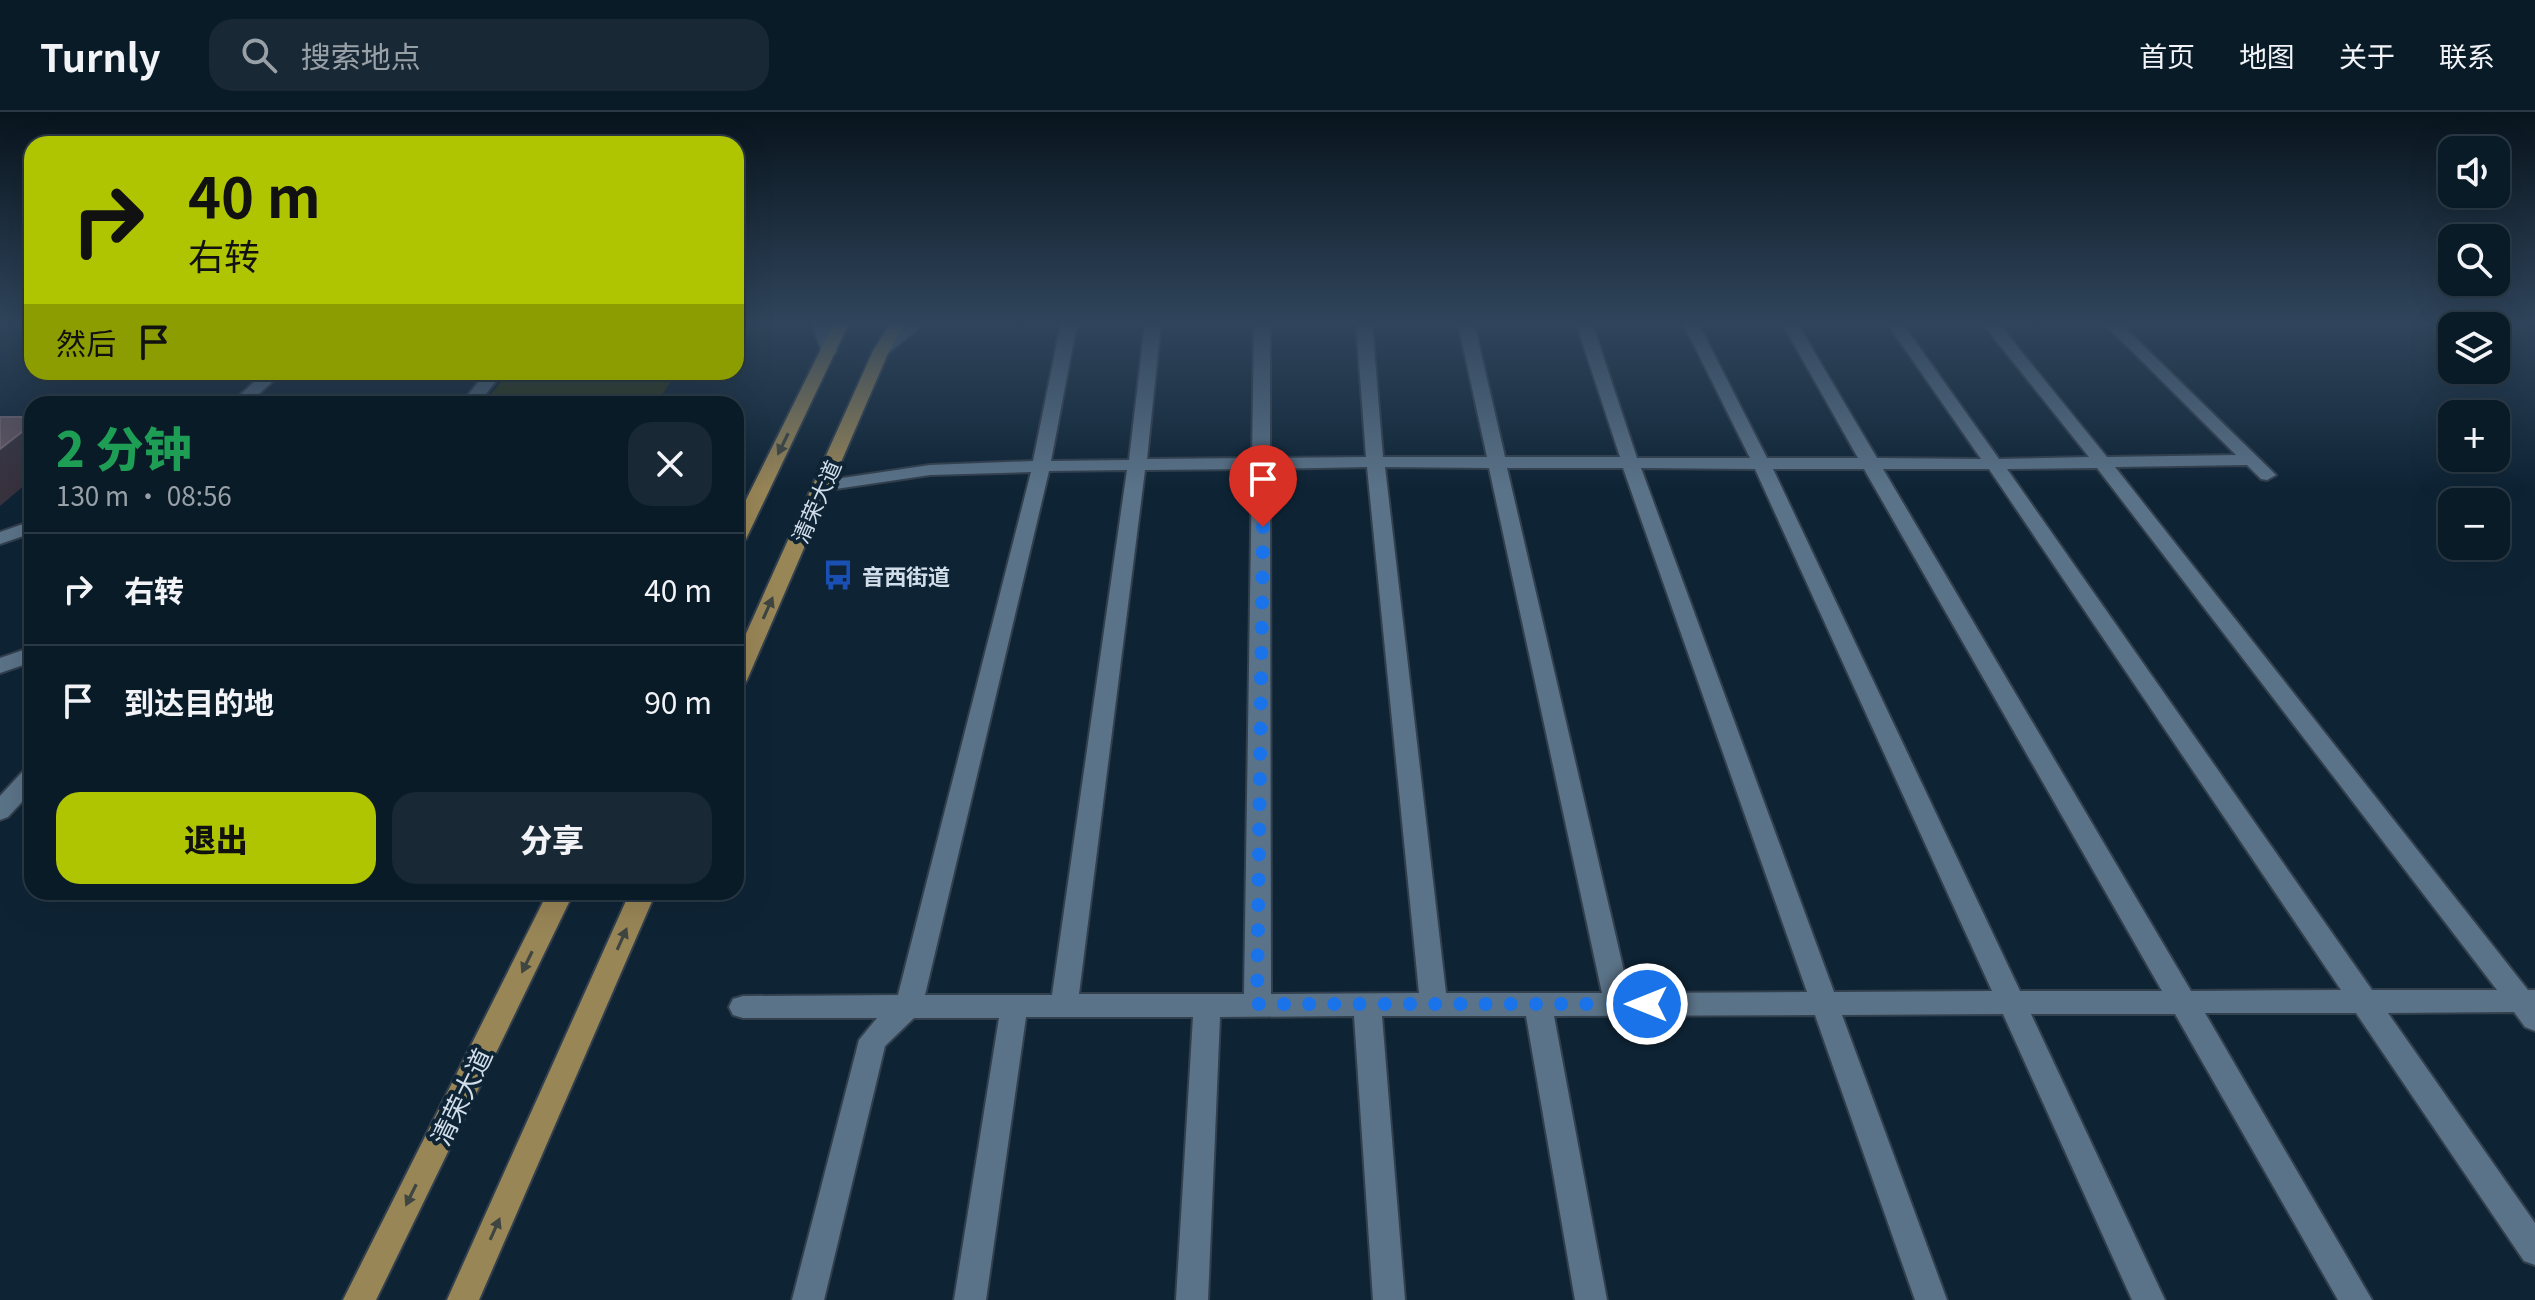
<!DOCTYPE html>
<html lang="zh">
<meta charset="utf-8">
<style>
body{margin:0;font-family:Georgia,"Noto Sans SC",serif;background:#182834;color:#f1f3f6;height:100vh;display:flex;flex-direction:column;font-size:30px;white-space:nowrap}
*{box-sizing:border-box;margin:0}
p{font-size:26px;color:#99a1a8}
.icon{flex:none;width:44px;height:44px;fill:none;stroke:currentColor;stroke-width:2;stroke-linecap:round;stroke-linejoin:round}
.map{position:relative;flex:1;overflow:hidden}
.drawer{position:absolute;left:24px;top:284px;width:720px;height:504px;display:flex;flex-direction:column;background:#0a1b28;border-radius:24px;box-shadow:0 8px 32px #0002,0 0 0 2px #2a3945}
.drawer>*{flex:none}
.banner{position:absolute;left:24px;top:24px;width:720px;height:244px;border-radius:24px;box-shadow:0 8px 32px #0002,0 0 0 2px #2a3945;background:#b0c502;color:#111;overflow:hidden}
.tools{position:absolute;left:2438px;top:24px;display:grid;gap:16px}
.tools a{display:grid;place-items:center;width:72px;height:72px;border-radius:16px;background:#0a1b28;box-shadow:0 8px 32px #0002,0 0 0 2px #2a3945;font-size:40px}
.pin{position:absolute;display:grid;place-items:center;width:68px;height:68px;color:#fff;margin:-82px -34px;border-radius:50% 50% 50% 0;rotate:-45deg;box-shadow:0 0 8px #0007}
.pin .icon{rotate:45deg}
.me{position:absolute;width:88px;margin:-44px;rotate:270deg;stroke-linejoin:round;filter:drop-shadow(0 0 6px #0008)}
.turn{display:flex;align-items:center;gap:28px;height:168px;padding:0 32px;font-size:36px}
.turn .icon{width:104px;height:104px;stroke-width:2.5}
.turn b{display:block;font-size:56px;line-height:68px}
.then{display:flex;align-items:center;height:76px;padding:0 32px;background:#0003;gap:16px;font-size:30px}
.round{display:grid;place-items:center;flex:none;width:84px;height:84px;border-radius:24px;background:#182834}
.overview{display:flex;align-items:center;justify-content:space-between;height:136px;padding:0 32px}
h1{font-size:48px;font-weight:800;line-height:60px;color:#1e9e55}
.button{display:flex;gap:16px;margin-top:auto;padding:16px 32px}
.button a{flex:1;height:92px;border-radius:24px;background:#b0c502;color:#111;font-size:32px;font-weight:800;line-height:92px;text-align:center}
.button a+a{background:#182834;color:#f1f3f6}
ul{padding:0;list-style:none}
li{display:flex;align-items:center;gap:24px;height:112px;padding:0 32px;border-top:2px solid #2a3945}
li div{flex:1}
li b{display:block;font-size:30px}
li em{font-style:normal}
header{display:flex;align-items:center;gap:48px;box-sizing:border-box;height:112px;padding:0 40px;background:#0a1b28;border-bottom:2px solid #2a3945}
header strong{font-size:38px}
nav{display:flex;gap:44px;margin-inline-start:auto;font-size:28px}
.search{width:560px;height:72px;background:#182834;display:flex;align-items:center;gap:20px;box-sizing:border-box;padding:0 28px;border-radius:24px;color:#99a1a8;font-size:30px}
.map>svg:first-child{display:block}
.green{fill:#333a0a}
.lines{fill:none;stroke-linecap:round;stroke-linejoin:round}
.minor-casing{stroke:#323f4d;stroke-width:4}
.secondary-casing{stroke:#323f4d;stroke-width:4}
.primary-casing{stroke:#323f4d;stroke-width:4}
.minor{fill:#5b7388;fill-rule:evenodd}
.secondary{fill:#5b7388;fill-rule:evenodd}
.primary{fill:#998657;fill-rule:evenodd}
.shaded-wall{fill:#39323f}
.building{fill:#6b5762;stroke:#7b6c77;stroke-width:2}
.oneway{fill:#3f4641}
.route{stroke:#1a73e8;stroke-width:14;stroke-dasharray:0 25.2}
.labels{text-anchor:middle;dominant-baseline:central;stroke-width:8;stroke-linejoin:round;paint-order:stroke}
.street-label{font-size:22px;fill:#d1deea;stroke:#0e2435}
.poi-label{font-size:22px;font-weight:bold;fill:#d1deea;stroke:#0e2435;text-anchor:start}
.near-street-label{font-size:26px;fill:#d1deea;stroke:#0e2435}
</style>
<header>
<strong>Turnly</strong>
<div class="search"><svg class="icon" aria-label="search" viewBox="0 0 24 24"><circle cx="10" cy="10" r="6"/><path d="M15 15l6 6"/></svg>搜索地点</div>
<nav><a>首页</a><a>地图</a><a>关于</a><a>联系</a></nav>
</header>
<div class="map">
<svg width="2535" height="1188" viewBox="0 0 2535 1188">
<rect width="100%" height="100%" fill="#0e2435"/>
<path class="green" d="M 509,260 L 677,260 L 656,292 L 483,292 Z"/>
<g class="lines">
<g class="minor-casing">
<path id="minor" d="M 1061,211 L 1077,211 L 1051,349 L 1129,348 L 1145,211 L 1161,211 L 1147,347 L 1252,346 L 1254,211 L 1270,211 L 1270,346 L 1366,345 L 1356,211 L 1372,211 L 1383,345 L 1487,345 L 1458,211 L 1474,211 L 1505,345 L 1620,345 L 1576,211 L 1592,211 L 1637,346 L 1750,346 L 1683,211 L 1698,211 L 1767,346 L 1858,346 L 1782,211 L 1797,211 L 1877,346 L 1981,347 L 1887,211 L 1902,211 L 1999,347 L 2089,345 L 1982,211 L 1998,211 L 2107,345 L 2236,343 L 2104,211 L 2120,211 L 2276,363 L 2267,368 L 2261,367 L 2247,353 L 2115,355 L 2528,878 L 2535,878 L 2535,919 L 2525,915 L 2514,900 L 2388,901 L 2535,1111 L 2535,1153 L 2524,1149 L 2356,901 L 2205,901 L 2372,1188 L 2338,1188 L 2175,902 L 2031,902 L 2165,1188 L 2132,1188 L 2003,902 L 1842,903 L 1947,1188 L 1915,1188 L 1815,903 L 1554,904 L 1607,1188 L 1575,1188 L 1526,904 L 1382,904 L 1405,1188 L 1373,1188 L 1354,904 L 1220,905 L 1208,1188 L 1176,1188 L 1193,905 L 1026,905 L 986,1188 L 954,1188 L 999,906 L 914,906 L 885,934 L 824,1188 L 792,1188 L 859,928 L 877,906 L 743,906 L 733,903 L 729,895 L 733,887 L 743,884 L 898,883 L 1031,360 L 930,363 L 822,379 L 813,374 L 822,369 L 930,353 L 1033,349 ZM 1367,355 L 1419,881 L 1271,882 L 1270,357 ZM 1385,355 L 1489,356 L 1602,881 L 1446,881 ZM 1507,356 L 1623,356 L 1807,880 L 1629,881 ZM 1641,356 L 1755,357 L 1992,879 L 1834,880 ZM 2097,356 L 2497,878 L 2372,878 L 2007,357 ZM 1252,357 L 1244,882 L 1079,882 L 1145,358 ZM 1773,357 L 1864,357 L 2162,879 L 2020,879 ZM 1883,357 L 1989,357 L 2341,878 L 2191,879 ZM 1127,358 L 1052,883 L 925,883 L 1049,359 Z
M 265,260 L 283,260 L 248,292 L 230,292 Z
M 486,260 L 503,260 L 478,292 L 461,292 Z
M 32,409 L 32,421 L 0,432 L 0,420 Z
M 32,535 L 32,550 L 0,561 L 0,546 Z
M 32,656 L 32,679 L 8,705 L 0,708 L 0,684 L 24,658 Z"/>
</g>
<g class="secondary-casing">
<path id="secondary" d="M 811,211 L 827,211 L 837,239 L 835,242 L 823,242 Z
M 908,211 L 925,211 L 887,242 L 875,242 L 875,236 Z"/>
</g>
<g class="primary-casing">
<path id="primary" d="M 834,211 L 849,211 L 746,427 L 736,433 L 736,408 Z
M 890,211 L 905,211 L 889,239 L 747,568 L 744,573 L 736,575 L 736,544 L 873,239 Z
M 548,780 L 574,780 L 376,1188 L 343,1188 Z
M 630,780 L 656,780 L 479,1188 L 447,1188 Z"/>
</g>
<use href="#minor" class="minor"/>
<use href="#secondary" class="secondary"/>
<use href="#primary" class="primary"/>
</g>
<path class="shaded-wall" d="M 32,312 L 32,367 L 0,394 L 0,337 Z"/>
<path class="building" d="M 0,305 L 32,305 L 32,312 L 0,337 Z"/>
<defs><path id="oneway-solid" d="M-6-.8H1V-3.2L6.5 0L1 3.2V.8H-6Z" transform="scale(2)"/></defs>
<g class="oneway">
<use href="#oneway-solid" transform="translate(783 332) rotate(116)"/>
<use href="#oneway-solid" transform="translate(768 496) rotate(-66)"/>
<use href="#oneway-solid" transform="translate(622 827) rotate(-66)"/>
<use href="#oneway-solid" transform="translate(527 850) rotate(116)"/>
<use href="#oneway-solid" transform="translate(411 1083) rotate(116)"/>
<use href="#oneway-solid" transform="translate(495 1117) rotate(-66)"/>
</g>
<linearGradient id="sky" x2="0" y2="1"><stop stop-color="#08141d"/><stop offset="0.56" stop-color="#30455c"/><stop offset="1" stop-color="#30455c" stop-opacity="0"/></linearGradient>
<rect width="2535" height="378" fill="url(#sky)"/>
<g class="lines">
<path class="route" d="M 1263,415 L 1257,892 L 1647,892"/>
</g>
<defs>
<g id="bus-bare" transform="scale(2.4)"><path d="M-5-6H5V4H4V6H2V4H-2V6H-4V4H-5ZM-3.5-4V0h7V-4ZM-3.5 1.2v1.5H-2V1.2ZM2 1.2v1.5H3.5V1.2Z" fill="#1a4fb4" stroke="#0e2435" stroke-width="2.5" paint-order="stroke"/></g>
</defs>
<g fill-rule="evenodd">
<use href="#bus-bare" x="838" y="463"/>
</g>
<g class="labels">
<g class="street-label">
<text transform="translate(815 389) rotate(-66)">清荣大道</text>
</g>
<g class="poi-label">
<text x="862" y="463">音西街道</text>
</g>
<g class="near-street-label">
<text transform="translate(460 984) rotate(-64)">清荣大道</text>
</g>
</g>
</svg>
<div class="tools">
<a><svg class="icon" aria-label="sound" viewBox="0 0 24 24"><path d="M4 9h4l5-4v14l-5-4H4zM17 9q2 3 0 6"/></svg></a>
<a><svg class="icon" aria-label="search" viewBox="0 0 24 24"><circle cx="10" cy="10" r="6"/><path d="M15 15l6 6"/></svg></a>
<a><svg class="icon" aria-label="layers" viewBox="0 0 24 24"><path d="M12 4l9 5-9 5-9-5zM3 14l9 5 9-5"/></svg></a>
<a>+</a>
<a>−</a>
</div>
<div class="pin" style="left:1263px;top:415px;background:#d93025"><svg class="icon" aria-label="arrive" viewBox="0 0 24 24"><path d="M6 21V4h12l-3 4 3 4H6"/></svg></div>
<svg class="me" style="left:1647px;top:892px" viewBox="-20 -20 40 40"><circle r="17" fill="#1a73e8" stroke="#fff" stroke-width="3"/><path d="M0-11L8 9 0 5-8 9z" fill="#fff"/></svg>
<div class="banner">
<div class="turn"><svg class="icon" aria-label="right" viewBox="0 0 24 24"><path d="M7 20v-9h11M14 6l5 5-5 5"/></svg><div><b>40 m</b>右转</div></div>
<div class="then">然后<svg class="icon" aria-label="arrive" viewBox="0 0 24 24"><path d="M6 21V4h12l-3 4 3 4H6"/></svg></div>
</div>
<section class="drawer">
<div class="overview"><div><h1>2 分钟</h1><p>130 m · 08:56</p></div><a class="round"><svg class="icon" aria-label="close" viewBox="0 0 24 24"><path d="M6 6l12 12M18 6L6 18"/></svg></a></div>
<ul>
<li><svg class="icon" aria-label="right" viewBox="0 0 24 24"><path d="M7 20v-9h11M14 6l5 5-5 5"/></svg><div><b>右转</b></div><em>40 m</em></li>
<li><svg class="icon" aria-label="arrive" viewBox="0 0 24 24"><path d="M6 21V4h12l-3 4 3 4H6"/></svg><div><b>到达目的地</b></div><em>90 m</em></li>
</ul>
<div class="button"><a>退出</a><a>分享</a></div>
</section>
</div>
